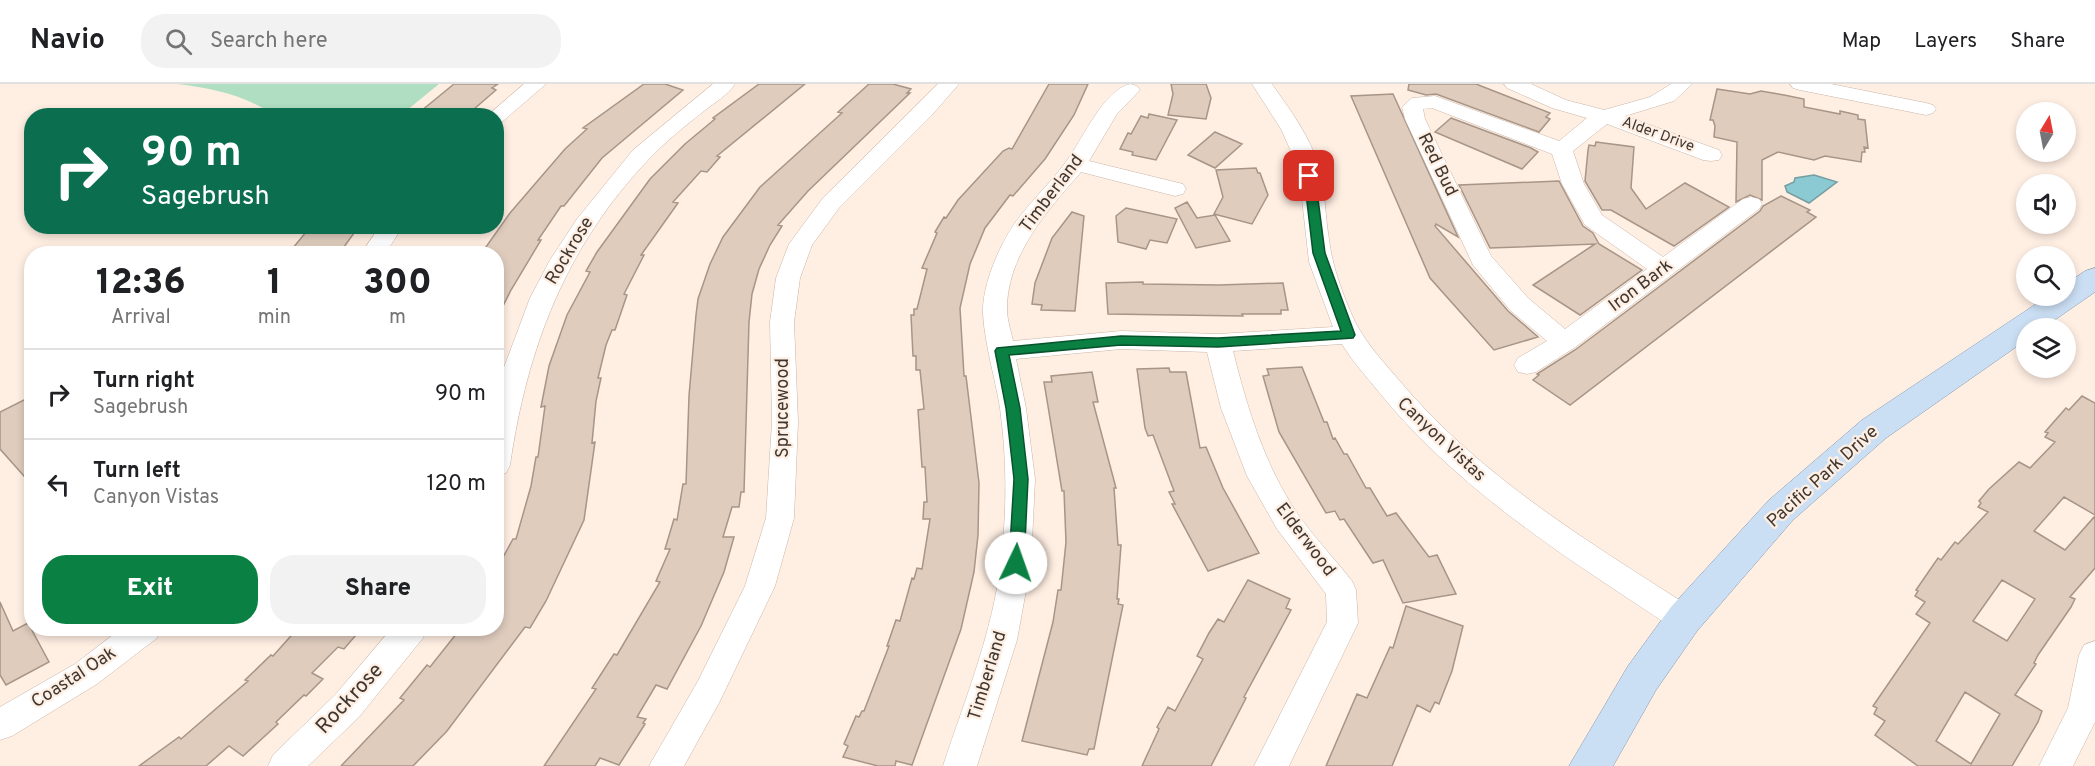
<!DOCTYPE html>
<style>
body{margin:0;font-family:Overpass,sans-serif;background:#f2f2f2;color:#202124;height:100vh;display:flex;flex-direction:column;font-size:22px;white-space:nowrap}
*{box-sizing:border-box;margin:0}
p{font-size:20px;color:#757577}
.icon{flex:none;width:33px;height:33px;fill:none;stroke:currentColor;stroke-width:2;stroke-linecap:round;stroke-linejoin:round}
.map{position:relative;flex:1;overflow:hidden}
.panel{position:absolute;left:24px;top:162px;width:480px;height:390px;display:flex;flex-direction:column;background:#fff;border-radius:24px;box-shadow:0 3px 9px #0003}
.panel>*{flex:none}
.top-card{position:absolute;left:24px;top:24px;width:480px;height:126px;border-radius:24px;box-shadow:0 3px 9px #0003;background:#0b6e4f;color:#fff;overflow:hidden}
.needle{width:39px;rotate:10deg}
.buttons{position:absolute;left:2016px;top:18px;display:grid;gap:12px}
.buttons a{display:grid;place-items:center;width:60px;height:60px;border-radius:50%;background:#fff;box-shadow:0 3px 9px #0003;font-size:30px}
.pin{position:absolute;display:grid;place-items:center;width:51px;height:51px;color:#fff;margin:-26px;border-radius:12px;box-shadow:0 3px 9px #0006}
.me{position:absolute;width:66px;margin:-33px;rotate:3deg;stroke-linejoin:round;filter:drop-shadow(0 0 4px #0008)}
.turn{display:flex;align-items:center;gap:21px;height:126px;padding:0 18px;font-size:27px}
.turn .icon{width:78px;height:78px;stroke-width:2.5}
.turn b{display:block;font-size:42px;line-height:51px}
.eta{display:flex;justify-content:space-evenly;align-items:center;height:102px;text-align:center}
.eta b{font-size:36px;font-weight:800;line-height:42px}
.action{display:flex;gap:12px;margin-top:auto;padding:12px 18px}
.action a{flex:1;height:69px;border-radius:24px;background:#0b8043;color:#fff;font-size:24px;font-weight:800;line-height:69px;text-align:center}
.action a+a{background:#f2f2f2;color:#202124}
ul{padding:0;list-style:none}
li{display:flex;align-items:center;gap:18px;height:90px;padding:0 18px;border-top:2px solid #e0e0e0}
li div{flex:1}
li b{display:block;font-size:22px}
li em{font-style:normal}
header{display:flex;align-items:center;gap:36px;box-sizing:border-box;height:84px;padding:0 30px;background:#fff;border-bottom:2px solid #e0e0e0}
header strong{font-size:28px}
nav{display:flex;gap:33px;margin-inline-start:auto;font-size:21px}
.search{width:420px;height:54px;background:#f2f2f2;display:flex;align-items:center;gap:15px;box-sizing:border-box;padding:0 21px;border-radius:24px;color:#757577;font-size:22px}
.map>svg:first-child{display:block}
.green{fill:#b0dec2}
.water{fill:#8bcad2;stroke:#749ea2;stroke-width:1.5}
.building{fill:#dfccbd;stroke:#a79587;stroke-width:1.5;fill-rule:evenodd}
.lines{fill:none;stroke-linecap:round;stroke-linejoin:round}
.minor-casing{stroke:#cab6a8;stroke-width:1}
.major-casing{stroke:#8496ac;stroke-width:1}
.minor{fill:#fff;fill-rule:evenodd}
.major{fill:#cbdff4;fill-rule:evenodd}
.route{fill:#0b8043;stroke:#07532c;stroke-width:1.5}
.labels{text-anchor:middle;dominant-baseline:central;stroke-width:4.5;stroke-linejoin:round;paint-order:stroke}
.far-street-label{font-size:15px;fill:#3f3832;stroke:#ffeee2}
.street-label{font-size:18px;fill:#3f3832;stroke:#ffeee2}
.near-street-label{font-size:21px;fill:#3f3832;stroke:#ffeee2}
</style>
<header>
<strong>Navio</strong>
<div class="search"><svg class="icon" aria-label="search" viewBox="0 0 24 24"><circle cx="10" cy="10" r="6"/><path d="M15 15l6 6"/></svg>Search here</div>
<nav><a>Map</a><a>Layers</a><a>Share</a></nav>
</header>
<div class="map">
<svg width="2095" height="682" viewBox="0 0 2095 682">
<rect width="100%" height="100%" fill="#ffeee2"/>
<path class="green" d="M 177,0 L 439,0 L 401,31 L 271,32 L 270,28 C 240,10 211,4 177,0 Z"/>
<path class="water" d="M 1814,91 L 1837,98 L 1809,119 L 1787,108 L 1785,102 L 1794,98 L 1795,94 Z"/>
<path class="building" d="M 454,0 L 498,0 L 492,4 L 496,6 L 466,32 L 415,32 Z
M 644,0 L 665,0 L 683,6 L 602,74 L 564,122 L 561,122 L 538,156 L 541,156 L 511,206 L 496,236 L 496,170 L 481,170 L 510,129 L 565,65 L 587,45 L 583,44 Z
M 759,0 L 805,0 L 717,72 L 720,73 L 707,88 L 701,87 L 673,118 L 678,119 L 641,171 L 644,171 L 624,210 L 627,211 L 615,246 L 612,246 L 606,261 L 598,294 L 601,294 L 596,317 L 592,359 L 595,358 L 584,436 L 546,517 L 530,544 L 525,543 L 447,647 L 413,682 L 341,682 L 404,616 L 400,614 L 427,581 L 430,583 L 461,544 L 472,548 L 475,544 L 496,544 L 496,486 L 513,455 L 516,455 L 531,402 L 536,373 L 538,373 L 545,322 L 541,323 L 549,282 L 567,231 L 590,188 L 586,187 L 597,168 L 650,95 L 685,60 L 715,35 L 713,34 Z
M 869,0 L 893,0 L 911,5 L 907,9 L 910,9 L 808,107 L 778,141 L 782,142 L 770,161 L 759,185 L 752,210 L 749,238 L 744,408 L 741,408 L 739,423 L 732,423 L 723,453 L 734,453 L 724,488 L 701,542 L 667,605 L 656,601 L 637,633 L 646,635 L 643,639 L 645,640 L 619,681 L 600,674 L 595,682 L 544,682 L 596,605 L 592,604 L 614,570 L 617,571 L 660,498 L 656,497 L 670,465 L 665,465 L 674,435 L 677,436 L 683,400 L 686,400 L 689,312 L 696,231 L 698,215 L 710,180 L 723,153 L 760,103 L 842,29 L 838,28 Z
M 1049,0 L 1088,0 L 1074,31 L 1045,75 L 1013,112 L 1010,111 L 985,144 L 970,180 L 960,224 L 964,292 L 966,292 L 979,399 L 978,451 L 974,488 L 961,545 L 912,681 L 896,677 L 895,682 L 878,682 L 843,673 L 848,662 L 844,660 L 856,632 L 859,633 L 862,627 L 864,627 L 889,562 L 887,562 L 896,536 L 900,537 L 912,494 L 914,495 L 917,484 L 922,485 L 930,435 L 923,435 L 924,418 L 927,418 L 925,383 L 922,383 L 918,326 L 924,325 L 920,286 L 916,286 L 916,272 L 913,272 L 911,231 L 914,231 L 914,225 L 917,225 L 927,185 L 922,184 L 937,149 L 935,148 L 944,133 L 946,134 L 958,116 L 1003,67 L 1009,64 L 1012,65 Z
M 1171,0 L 1206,0 L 1211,14 L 1206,35 L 1168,31 L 1173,10 Z
M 1409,0 L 1476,0 L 1550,29 L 1546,33 L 1550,35 L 1539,48 L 1436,10 L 1426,11 L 1408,6 Z
M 1717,5 L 1750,10 L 1761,7 L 1784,11 L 1804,15 L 1804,23 L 1840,30 L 1840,27 L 1858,31 L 1858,35 L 1865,36 L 1868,64 L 1864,63 L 1865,68 L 1862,68 L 1861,78 L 1825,72 L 1814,76 L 1778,68 L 1762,76 L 1762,116 L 1750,111 L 1736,118 L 1737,58 L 1714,53 L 1715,42 L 1713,36 L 1710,36 Z
M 1393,10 L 1458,153 L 1436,140 L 1435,142 L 1508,227 L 1538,253 L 1494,266 L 1430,194 L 1351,12 Z
M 1149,30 L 1177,36 L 1156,76 L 1132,71 L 1133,68 L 1120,65 L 1128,49 L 1131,50 L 1141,32 L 1148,34 Z
M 1451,34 L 1531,64 L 1538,68 L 1522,85 L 1435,48 Z
M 1215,48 L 1242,60 L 1215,84 L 1188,71 Z
M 1596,58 L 1634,63 L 1631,104 L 1646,125 L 1685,99 L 1729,123 L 1674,162 L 1611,126 L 1602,126 L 1585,97 L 1588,66 L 1589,61 L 1595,62 Z
M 1256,84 L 1258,89 L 1260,89 L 1268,111 L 1252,140 L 1214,130 L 1223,113 L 1216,86 Z
M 1559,97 L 1583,142 L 1593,149 L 1599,160 L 1642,186 L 1580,231 L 1533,201 L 1595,160 L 1490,164 L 1459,101 Z
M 1781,112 L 1810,126 L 1807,128 L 1816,133 L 1570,321 L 1533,296 L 1539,291 L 1537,290 L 1575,266 L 1760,127 L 1763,122 Z
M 1187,118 L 1197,134 L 1215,131 L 1230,157 L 1196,164 L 1175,124 Z
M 1126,124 L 1177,135 L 1167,159 L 1150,156 L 1146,165 L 1118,158 L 1116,132 Z
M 1072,128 L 1084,132 L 1075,227 L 1041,226 L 1042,221 L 1032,220 L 1035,199 L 1052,154 Z
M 311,142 L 359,142 L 344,163 L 336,163 L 331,170 L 288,170 Z
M 1143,198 L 1143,200 L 1219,201 L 1283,199 L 1288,226 L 1281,226 L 1281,230 L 1242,230 L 1243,232 L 1108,230 L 1106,199 Z
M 1302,283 L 1324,338 L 1327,338 L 1333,355 L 1335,354 L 1344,370 L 1347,370 L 1366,404 L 1370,404 L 1387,432 L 1396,429 L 1429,473 L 1437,471 L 1456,510 L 1403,519 L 1383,476 L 1373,479 L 1344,435 L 1340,436 L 1335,427 L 1326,429 L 1279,348 L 1263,292 L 1269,291 L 1267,285 Z
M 1169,284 L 1170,288 L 1186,288 L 1200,364 L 1206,363 L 1223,404 L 1259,469 L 1208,487 L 1172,420 L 1175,420 L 1169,408 L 1174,407 L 1153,351 L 1148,352 L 1145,344 L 1137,285 Z
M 1092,288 L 1098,318 L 1093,318 L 1116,404 L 1114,404 L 1118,461 L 1121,461 L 1117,515 L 1119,515 L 1118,520 L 1123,521 L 1094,665 L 1089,665 L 1087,671 L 1022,657 L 1053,538 L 1058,506 L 1061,506 L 1066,458 L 1064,407 L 1062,407 L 1044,298 L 1052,298 L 1051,292 Z
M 32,312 L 32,401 L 0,365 L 0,328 Z
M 2082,312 L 2095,319 L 2095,431 L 2064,413 L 2034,447 L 2065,466 L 2095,432 L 2095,484 L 2070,513 L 2075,515 L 2071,523 L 2038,571 L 2034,579 L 2036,580 L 2015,611 L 2042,627 L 2038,638 L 2012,682 L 1918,682 L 1875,651 L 1885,637 L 1874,630 L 1877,624 L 1873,622 L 1930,539 L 1916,530 L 1925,518 L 1915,512 L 1918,507 L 1916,506 L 1938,474 L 1941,476 L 1955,458 L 1958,460 L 1988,428 L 1978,423 L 1981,419 L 1979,417 L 1989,405 L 2019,378 L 2030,384 L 2055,358 L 2045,353 L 2048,349 L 2045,348 L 2066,324 L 2069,326 ZM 2002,496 L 2035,515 L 2007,557 L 1973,537 ZM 1965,608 L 2000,630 L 1971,680 L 1936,657 Z
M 1248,496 L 1290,515 L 1286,524 L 1291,526 L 1244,613 L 1246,614 L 1211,682 L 1142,682 L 1159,645 L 1157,643 L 1168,623 L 1175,627 L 1203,575 L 1197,572 L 1209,549 L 1218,535 L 1224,538 Z
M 0,518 L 13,547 L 28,539 L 49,578 L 6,601 L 0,591 Z
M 1406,522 L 1463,542 L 1452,587 L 1439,620 L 1435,618 L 1430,628 L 1417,621 L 1392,682 L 1326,682 L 1357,610 L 1367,614 L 1390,563 L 1393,564 Z
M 298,544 L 362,544 L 344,565 L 338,563 L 312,589 L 323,595 L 306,612 L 304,611 L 276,638 L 278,640 L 243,672 L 229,662 L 206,682 L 139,682 L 179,653 L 181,655 L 248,597 L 245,596 L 271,571 L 273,572 Z"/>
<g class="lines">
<g class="minor-casing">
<path id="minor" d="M 524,0 L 546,0 L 503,37 L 496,39 L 496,32 L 487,32 Z
M 713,0 L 735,0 C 728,11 714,19 704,27 C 685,42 666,57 649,75 C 566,162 527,264 510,381 L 506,389 L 496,392 L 496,309 L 500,294 L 530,214 L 550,176 L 577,135 L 633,66 Z
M 938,0 L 959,0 L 931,32 L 839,124 L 812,161 L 800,194 L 794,238 L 798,338 L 794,434 L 775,502 L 720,617 L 684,682 L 649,682 L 698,597 L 745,502 L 766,434 L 772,338 L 770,238 L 776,194 L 789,160 L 823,114 Z
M 1130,0 L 1137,2 L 1140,6 L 1117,30 L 1089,77 L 1183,100 L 1186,105 L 1183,110 L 1175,112 L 1081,88 C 1047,127 1005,173 1007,229 C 1008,238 1011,248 1013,257 L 1121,247 L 1218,250 L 1333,243 L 1309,178 L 1300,97 L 1294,74 L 1281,45 L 1252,0 L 1272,0 C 1290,26 1310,52 1319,83 C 1325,106 1325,131 1329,155 C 1332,181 1341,205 1351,229 C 1362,255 1380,274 1398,295 C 1480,393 1589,458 1695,526 L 1699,535 L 1695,544 L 1684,548 L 1673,544 C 1567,474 1459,407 1378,307 C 1366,292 1352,277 1342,260 L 1233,267 C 1247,323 1264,380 1297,429 C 1313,452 1334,474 1352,497 L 1356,506 L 1358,539 L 1289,682 L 1254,682 L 1327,538 L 1326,510 L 1277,445 L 1247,392 L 1221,324 L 1207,268 L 1121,265 L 1016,275 L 1026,324 L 1035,395 L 1031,479 L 1017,556 L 977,682 L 943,682 C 965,615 993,548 1001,477 C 1007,426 1007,375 1000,324 C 995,293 985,262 983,230 C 982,208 992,181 1002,161 C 1018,127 1047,105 1068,75 C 1083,54 1104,6 1130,0 Z
M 1504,0 L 1531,0 L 1566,16 L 1604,26 L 1650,13 L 1671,0 L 1692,0 L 1674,17 L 1625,32 L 1719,66 L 1722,71 L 1719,76 L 1711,77 L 1703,76 L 1607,40 L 1573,67 L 1584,100 L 1602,131 L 1663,173 L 1743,115 L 1751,113 L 1759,115 L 1762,120 L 1759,125 L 1574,264 L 1536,288 L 1527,290 L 1518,288 L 1514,281 L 1518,274 L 1547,257 L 1510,226 L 1473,181 L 1405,35 L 1402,23 L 1412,14 L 1435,12 L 1559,57 L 1587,34 L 1552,24 L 1507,4 ZM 1432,24 L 1552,70 L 1562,100 L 1585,141 L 1647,185 L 1565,245 L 1528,214 L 1491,172 L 1425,35 L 1423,25 Z
M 1790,0 L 1831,0 L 1926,19 L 1933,21 L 1936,25 L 1933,29 L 1926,31 L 1800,6 L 1793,4 Z
M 380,142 L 403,142 L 385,170 L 361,170 Z
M 122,544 L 161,544 L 157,554 L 97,600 L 12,652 L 0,656 L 0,623 L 75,580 Z
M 392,544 L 427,544 L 423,554 L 359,633 L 308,682 L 268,682 L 273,671 L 335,611 Z
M 2095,557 L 2095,638 L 2073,682 L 2039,682 L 2068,624 L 2079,571 L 2084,561 Z"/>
</g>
<g class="major-casing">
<path id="major" d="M 2095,184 L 2095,208 L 2043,244 L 2026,244 L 2026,256 L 1886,354 L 1793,436 L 1697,547 L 1656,606 L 1613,682 L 1569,682 L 1628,582 L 1671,523 L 1769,416 L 1862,336 L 2048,212 L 2066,212 L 2066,200 L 2085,187 Z"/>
</g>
<use href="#minor" class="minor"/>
<use href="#major" class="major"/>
</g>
<path class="route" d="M 1309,88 L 1315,92 L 1325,169 L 1355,251 L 1353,254 L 1218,263 L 1121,261 L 1009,271 L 1020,324 L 1028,395 L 1024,479 L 1022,483 L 1016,485 L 1011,483 L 1009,479 L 1014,395 L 1006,324 L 995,267 L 997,264 L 1121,252 L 1218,254 L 1341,247 L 1313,169 L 1304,92 Z"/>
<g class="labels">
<g class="far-street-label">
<text transform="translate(1658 51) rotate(20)">Alder Drive</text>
</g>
<g class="street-label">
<text transform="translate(1437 81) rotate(64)">Red Bud</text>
<text transform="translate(1052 110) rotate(-53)">Timberland</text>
<text transform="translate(570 167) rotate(-59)">Rockrose</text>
<text transform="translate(1641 202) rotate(-37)">Iron Bark</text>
<text transform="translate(783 324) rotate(-90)">Sprucewood</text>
<text transform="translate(1441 356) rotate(43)">Canyon Vistas</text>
<text transform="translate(1823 393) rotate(-42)">Pacific Park Drive</text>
<text transform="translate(1305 456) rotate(53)">Elderwood</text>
<text transform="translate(988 592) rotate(-73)">Timberland</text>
<text transform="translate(74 594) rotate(-33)">Coastal Oak</text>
</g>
<g class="near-street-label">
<text transform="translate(350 615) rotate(-47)">Rockrose</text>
</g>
</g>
</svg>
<div class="buttons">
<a><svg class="needle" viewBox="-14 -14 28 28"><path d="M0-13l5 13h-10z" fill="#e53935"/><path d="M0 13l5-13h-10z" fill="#757577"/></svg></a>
<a><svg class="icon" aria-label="sound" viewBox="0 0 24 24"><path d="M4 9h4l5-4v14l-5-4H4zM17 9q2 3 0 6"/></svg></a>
<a><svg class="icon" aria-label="search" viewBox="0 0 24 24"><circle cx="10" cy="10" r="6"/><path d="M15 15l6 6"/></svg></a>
<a><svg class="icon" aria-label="layers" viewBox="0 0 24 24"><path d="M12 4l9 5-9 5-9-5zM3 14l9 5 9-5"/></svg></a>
</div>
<div class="pin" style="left:1309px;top:92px;background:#d93025"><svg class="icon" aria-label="arrive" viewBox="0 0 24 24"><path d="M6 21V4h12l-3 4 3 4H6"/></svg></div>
<svg class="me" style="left:1016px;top:479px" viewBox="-20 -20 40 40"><circle r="19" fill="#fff"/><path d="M0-13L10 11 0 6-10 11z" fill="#0b8043"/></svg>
<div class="top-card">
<div class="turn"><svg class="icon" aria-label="right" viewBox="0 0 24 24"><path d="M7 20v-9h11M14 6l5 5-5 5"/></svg><div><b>90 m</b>Sagebrush</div></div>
</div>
<section class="panel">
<div class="eta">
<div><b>12:36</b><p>Arrival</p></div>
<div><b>1</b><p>min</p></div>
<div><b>300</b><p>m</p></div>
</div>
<ul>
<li><svg class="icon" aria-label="right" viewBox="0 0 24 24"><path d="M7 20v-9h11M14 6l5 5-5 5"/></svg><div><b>Turn right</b><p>Sagebrush</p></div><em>90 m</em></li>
<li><svg class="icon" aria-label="left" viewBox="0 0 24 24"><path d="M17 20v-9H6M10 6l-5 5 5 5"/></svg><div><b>Turn left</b><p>Canyon Vistas</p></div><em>120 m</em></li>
</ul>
<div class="action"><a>Exit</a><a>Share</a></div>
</section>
</div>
